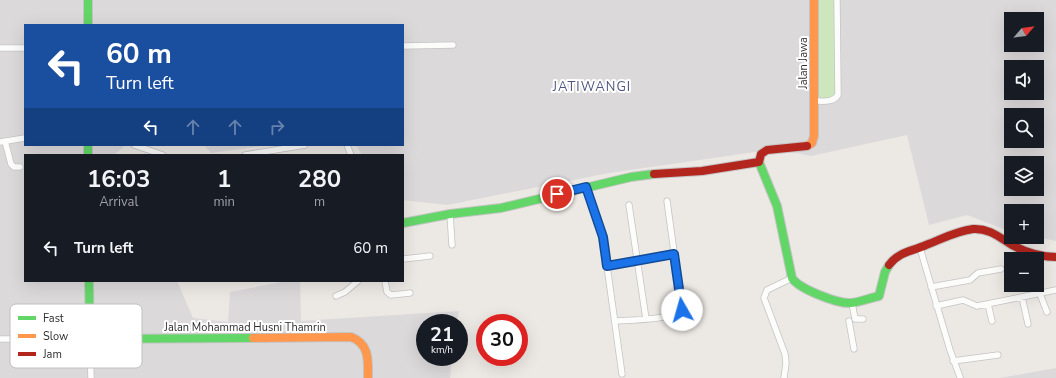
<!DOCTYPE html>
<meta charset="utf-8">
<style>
body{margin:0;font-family:"Nunito Sans",sans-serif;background:#242831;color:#f1f3f6;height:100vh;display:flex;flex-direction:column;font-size:15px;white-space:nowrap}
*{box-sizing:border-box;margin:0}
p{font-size:13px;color:#9ea1a6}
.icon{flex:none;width:22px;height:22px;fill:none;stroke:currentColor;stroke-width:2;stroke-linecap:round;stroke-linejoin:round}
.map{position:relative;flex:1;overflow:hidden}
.details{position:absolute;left:24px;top:154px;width:380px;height:128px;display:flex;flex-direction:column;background:#171b24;border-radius:0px;box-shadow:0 4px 16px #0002}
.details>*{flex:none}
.guide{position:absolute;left:24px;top:24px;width:380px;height:122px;border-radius:0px;box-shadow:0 4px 16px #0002;background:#1a4fa0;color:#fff;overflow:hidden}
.needle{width:26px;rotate:62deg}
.controls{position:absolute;left:1004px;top:12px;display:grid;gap:8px}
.controls a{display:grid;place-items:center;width:40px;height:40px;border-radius:0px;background:#171b24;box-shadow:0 4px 16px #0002;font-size:20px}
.speed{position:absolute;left:416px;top:314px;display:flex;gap:8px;font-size:20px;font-weight:700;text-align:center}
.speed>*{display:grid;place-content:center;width:52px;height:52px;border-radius:50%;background:#171b24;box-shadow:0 4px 16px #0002;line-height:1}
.speed small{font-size:10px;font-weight:400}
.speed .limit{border:6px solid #d22;background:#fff;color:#111}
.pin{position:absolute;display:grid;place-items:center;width:34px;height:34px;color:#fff;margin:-17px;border:2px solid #fff;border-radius:50%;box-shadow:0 1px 4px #0007}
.me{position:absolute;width:44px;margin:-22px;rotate:353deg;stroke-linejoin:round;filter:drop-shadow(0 0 3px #0008)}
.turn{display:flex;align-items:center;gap:14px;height:84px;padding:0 16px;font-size:18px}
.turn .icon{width:52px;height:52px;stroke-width:2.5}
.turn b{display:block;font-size:28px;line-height:34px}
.lanes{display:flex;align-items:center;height:38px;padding:0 16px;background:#0003;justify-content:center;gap:20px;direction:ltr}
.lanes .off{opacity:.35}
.eta{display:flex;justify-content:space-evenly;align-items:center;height:68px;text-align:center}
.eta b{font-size:24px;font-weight:700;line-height:28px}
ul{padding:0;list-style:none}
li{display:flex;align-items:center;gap:12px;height:52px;padding:0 16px}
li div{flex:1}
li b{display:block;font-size:15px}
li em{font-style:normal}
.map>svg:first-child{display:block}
.industrial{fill:#dcd9db;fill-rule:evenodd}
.green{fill:#cee6be}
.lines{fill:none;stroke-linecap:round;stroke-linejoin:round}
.street-casing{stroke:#c5c4c5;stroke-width:7}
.fast-casing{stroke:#c5c4c5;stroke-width:10}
.slow-casing{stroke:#c5c4c5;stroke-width:10}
.jam-casing{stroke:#c5c4c5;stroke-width:10}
.street{stroke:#fcfcfb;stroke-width:5.5}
.fast{stroke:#63d668;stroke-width:8}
.slow{stroke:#ff974d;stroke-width:8}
.jam{stroke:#b3261e;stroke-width:8}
.route-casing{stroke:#114b97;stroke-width:10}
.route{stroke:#1a73e8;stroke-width:7}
.labels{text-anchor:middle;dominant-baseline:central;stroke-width:4;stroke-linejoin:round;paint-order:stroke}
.street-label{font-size:11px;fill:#2e2e2e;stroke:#fff}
.quarter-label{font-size:13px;letter-spacing:1px;fill:#4d5680;stroke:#fff}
.key{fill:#fff;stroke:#c0c0c0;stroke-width:1}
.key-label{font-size:11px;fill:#2e2e2e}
</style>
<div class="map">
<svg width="1056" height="378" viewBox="0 0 1056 378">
<rect width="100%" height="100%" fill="#ece8e4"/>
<path class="industrial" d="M 0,0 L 1056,0 L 1056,241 L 1037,237 L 1037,211 L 1011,211 L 1011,232 L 967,215 L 929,225 L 907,135 L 811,156 L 777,149 L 609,173 L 447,205 L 403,200 L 403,155 L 362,155 L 356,145 L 403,145 L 403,25 L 25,25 L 25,145 L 126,145 L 114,155 L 25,155 L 25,281 L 177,281 L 193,318 L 228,322 L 230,292 L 287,281 L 300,281 L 301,321 L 459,311 L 457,323 L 425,323 L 425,357 L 452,357 L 450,378 L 0,378 ZM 1011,19 L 1037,19 L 1037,45 L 1011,45 ZM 1011,67 L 1037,67 L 1037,93 L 1011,93 ZM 1011,115 L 1037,115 L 1037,141 L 1011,141 ZM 1011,163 L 1037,163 L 1037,189 L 1011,189 Z
M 204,145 L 268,145 L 211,153 Z
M 1056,368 L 1056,378 L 1000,378 Z"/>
<path class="green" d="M 814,0 L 837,0 L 835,99 L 814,101 Z"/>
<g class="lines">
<g class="street-casing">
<path id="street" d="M 403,46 L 453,45
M 0,48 L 25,48
M 814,101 C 823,101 833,103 838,95 L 837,0
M 5,141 L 11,164 L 14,167 L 20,167
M 0,142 L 25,138
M 134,145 L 163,155
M 347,145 L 351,155
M 245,155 L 305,145
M 586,187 L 603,237 L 622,374
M 629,205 L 646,319
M 450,214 L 452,245
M 920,248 L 950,350 L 960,377
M 403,259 L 430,256
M 607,266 L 674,254
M 385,281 L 387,292 L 391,295 L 410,293
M 931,287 L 970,280 L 978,273 L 1001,269
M 1040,294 L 1047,312
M 336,296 L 345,292 L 358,281
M 1022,297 L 1028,324
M 852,303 L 855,319 L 863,319
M 988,304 L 992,321
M 936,306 L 963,300 L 977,306 L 1056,290
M 615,321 C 629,320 673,320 682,310 L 667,201
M 849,321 L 854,349
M 0,339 L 90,339 L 91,378
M 953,361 L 998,355
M 784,378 L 786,363 L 785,354 L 764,298 L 767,290 L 792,278"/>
</g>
<g class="fast-casing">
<path id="fast" d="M 88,0 L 88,25
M 88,145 L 88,155
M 759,162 L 777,206 L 792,278 C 799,289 838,304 851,303 C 860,302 870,298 879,296 L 885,272 L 889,265
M 403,223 L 450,214 L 501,208 L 631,177 L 654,174
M 89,281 L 90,339 L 253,338"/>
</g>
<g class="slow-casing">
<path id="slow" d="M 807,146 L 812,143 L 814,136 L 814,0
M 253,338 L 351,337 C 370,344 368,361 368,378"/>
</g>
<g class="jam-casing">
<path id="jam" d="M 654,174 L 702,171 L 759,162 L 761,154 L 767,150 L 807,146
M 889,265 C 898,252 913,251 926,245 C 942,239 956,231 973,229 C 989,228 999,237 1012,245 C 1025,252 1041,257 1056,257"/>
</g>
<use href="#street" class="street"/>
<use href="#fast" class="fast"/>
<use href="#slow" class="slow"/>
<use href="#jam" class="jam"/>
</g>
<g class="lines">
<g class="route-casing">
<path id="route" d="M 557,194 L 586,187 L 603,237 L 607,266 L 674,254 L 682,310"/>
</g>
<use href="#route" class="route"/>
</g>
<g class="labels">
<g class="street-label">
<text transform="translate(803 63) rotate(-90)">Jalan Jawa</text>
<text x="245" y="327">Jalan Mohammad Husni Thamrin</text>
</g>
<g class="quarter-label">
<text x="592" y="87">JATIWANGI</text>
</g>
</g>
<rect x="10" y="304" width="132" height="64" rx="6" class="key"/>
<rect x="18" y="316" width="18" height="4" fill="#63d668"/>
<rect x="18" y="334" width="18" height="4" fill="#ff974d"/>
<rect x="18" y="352" width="18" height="4" fill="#b3261e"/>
<g class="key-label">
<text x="43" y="322">Fast</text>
<text x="43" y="340">Slow</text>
<text x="43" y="358">Jam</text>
</g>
</svg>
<div class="controls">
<a><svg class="needle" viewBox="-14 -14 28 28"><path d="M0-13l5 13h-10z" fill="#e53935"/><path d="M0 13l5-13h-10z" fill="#9ea1a6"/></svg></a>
<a><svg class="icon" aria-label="sound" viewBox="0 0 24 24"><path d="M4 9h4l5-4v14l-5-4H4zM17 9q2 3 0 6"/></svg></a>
<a><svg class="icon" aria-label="search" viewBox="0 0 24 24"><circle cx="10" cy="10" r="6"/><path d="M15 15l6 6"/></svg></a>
<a><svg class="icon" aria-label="layers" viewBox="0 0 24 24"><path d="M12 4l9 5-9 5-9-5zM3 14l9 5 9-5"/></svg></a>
<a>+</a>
<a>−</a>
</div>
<div class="speed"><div>21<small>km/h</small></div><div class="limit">30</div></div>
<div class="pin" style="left:557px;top:194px;background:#d93025"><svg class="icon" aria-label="arrive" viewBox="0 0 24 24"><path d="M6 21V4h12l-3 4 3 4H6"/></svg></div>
<svg class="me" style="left:682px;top:310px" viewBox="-20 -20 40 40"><circle r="19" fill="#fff"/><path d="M0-13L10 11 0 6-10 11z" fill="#1a73e8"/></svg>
<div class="guide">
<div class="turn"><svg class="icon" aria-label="left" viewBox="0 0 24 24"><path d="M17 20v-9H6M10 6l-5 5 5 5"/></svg><div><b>60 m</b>Turn left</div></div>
<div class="lanes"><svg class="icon" aria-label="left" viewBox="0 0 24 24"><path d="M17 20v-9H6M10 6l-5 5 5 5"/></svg><svg class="icon off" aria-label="ahead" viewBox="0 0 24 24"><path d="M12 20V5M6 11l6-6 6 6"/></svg><svg class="icon off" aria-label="ahead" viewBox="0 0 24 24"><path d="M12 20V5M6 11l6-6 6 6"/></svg><svg class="icon off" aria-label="right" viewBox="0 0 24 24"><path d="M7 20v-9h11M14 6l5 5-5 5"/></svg></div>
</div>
<section class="details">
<div class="eta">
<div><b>16:03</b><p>Arrival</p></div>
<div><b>1</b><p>min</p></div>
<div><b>280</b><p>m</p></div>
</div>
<ul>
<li><svg class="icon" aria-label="left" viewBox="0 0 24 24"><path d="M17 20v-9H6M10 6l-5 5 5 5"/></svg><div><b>Turn left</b></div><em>60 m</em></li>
</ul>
</section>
</div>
